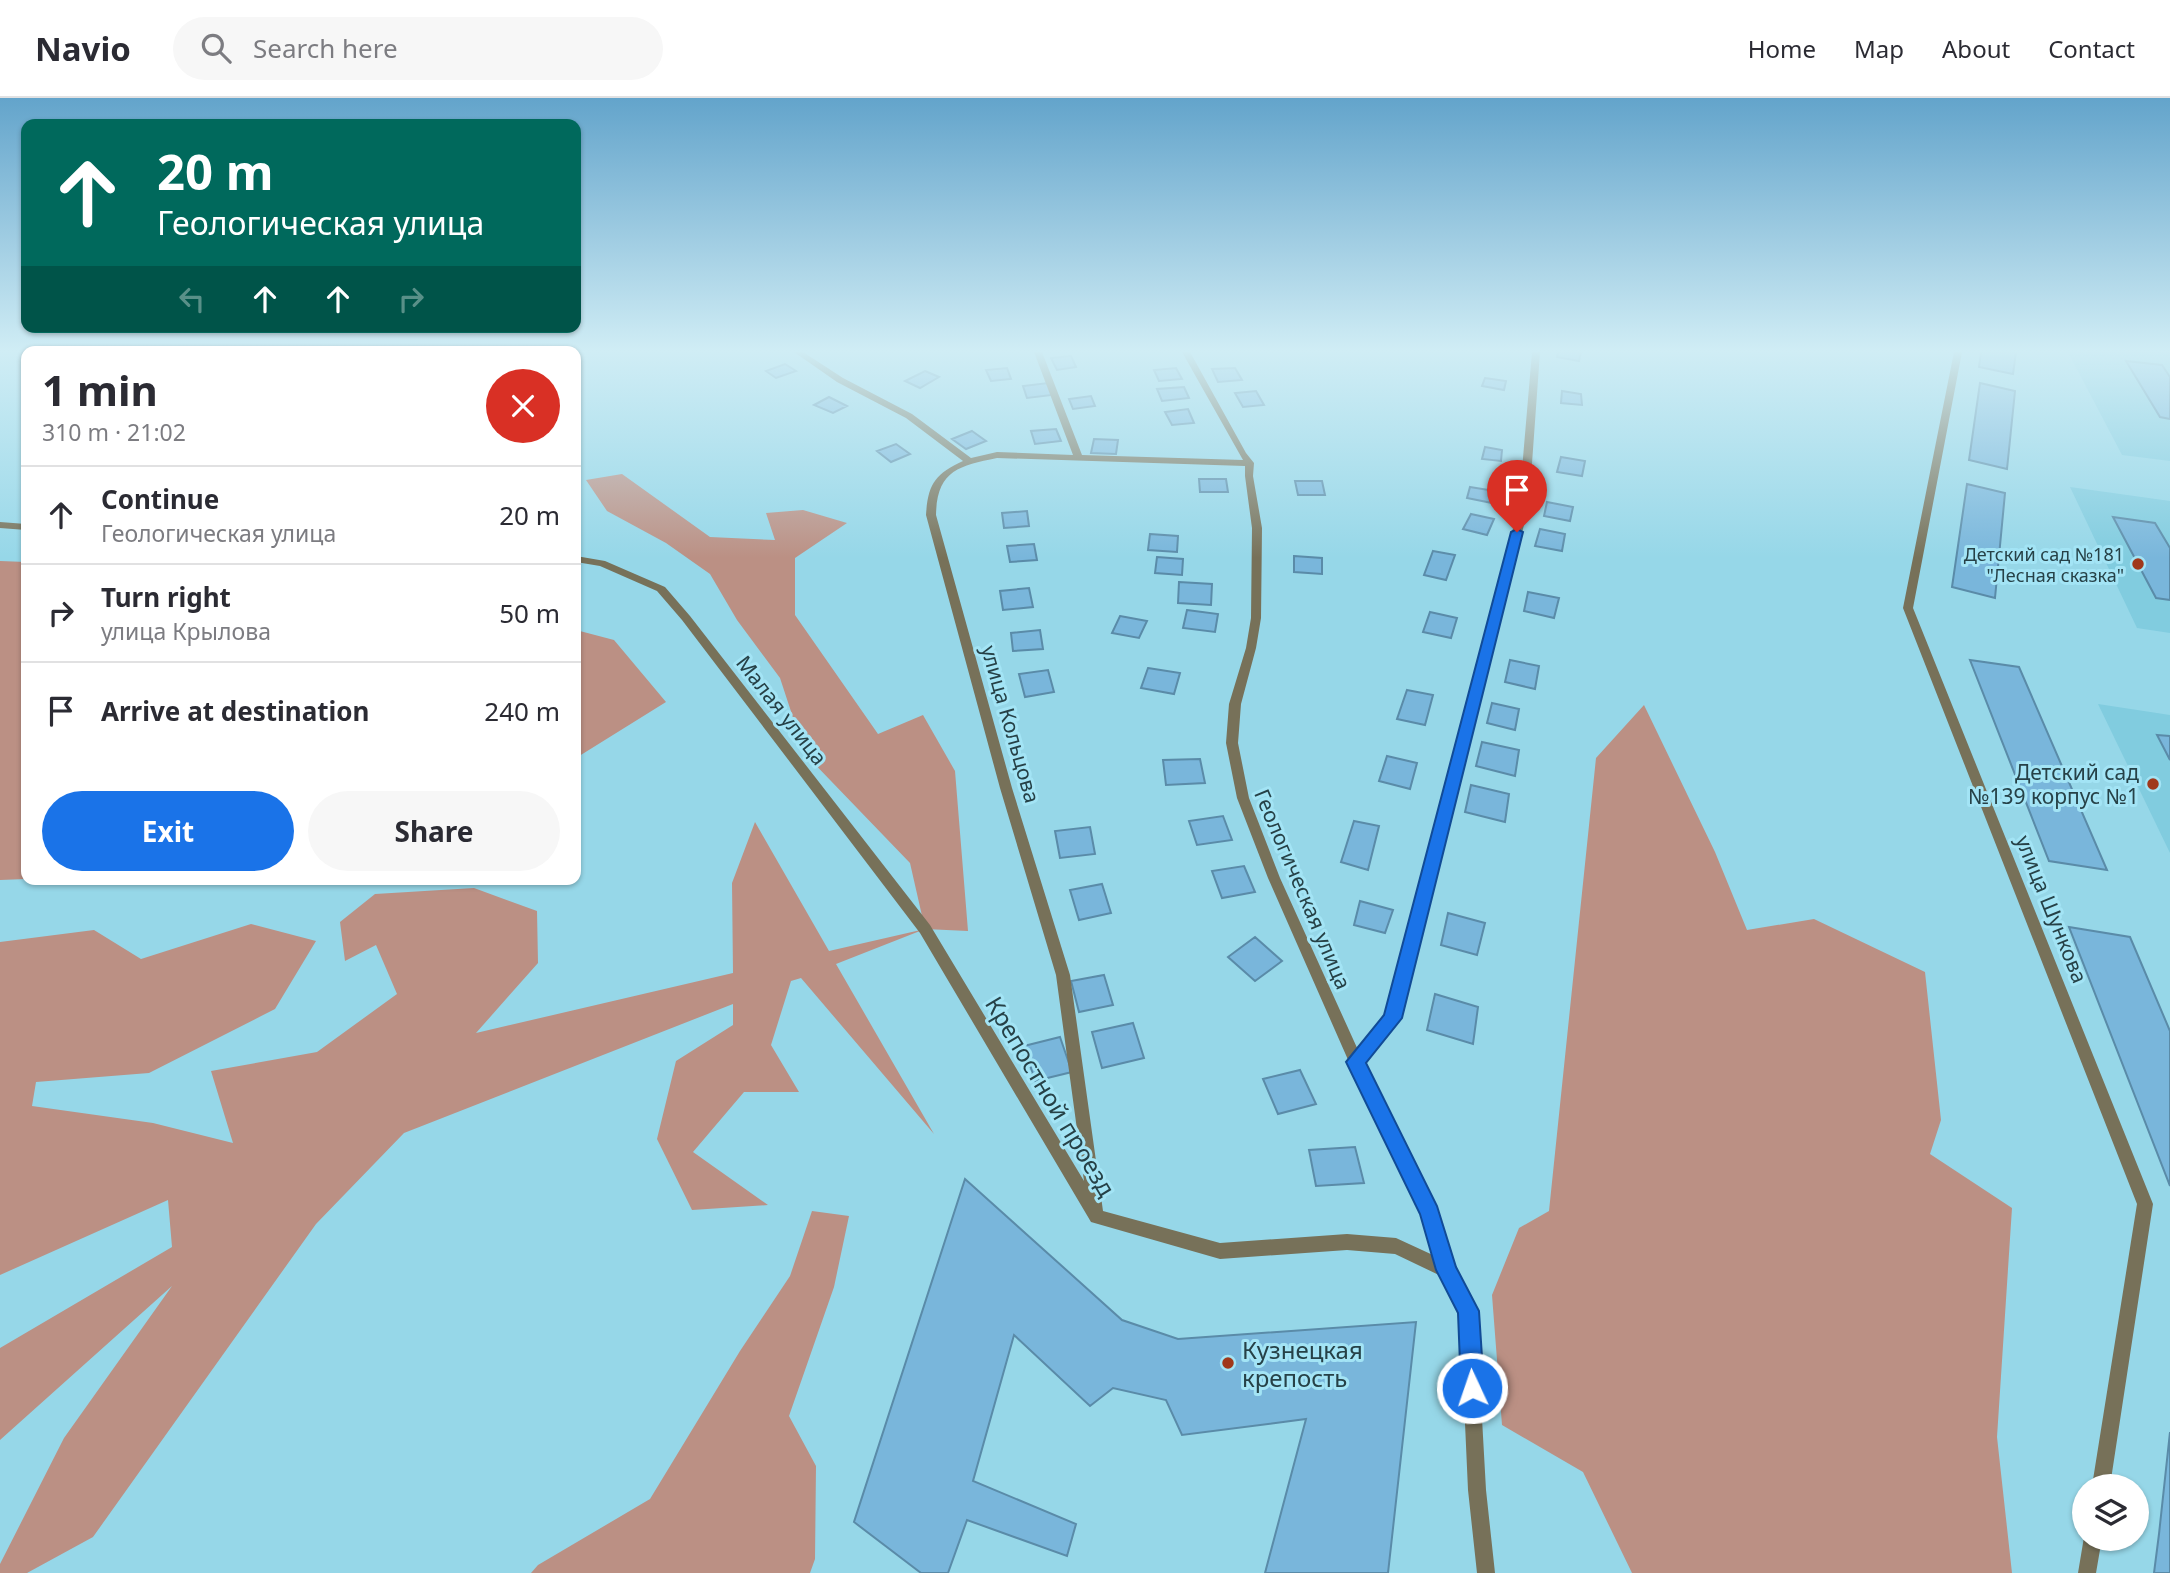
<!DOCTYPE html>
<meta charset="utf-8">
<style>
body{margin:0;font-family:"Noto Sans",sans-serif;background:#f7f7f7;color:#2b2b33;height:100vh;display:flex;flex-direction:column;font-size:26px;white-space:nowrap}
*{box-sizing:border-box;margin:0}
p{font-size:23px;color:#7c7c81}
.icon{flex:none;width:38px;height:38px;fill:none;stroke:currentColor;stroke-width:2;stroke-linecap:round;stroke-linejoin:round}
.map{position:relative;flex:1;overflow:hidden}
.details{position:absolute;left:21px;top:248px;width:560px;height:539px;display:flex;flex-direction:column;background:#fff;border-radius:14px;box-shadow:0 2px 5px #0004}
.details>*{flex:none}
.hud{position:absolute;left:21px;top:21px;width:560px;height:214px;border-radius:14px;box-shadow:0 2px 5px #0004;background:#00695c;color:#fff;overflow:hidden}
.controls{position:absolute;left:2072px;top:1376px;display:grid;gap:14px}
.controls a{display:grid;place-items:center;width:77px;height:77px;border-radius:50%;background:#fff;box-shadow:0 2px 5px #0004;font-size:35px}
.pin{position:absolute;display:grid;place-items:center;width:60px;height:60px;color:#fff;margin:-72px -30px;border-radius:50% 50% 50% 0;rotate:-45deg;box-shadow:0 0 7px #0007}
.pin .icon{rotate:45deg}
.me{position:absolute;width:77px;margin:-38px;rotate:357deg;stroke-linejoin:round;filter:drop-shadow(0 0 5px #0008)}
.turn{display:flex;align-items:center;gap:24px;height:147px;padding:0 21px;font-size:32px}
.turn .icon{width:91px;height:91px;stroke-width:2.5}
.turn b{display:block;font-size:49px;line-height:60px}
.lanes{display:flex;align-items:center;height:66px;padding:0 21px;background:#0003;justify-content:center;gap:35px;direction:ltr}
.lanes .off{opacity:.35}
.round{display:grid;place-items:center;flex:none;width:74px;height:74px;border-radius:37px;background:#f7f7f7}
.head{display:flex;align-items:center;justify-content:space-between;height:119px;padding:0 21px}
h1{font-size:42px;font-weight:700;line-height:52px}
.primary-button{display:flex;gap:14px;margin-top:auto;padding:14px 21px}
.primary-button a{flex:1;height:80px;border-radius:42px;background:#1a73e8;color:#fff;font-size:28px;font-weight:700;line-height:80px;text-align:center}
.primary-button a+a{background:#f7f7f7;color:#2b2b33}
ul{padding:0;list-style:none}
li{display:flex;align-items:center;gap:21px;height:98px;padding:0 21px;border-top:2px solid #e1e1e2}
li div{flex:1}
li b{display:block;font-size:26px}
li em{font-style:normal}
header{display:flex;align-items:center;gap:42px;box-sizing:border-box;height:98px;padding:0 35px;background:#fff;border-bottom:2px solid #e1e1e2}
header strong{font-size:33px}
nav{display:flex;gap:38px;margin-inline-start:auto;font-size:24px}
.search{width:490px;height:63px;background:#f7f7f7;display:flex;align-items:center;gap:18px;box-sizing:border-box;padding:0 24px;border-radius:38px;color:#7c7c81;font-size:26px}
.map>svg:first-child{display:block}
.built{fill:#81ccdf}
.green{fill:#bb9084}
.building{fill:#79b6db;stroke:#5a8ba8;stroke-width:2}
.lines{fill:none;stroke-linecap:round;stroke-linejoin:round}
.minor{fill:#777159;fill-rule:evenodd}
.route{fill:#1a73e8;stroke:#114b97;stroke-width:2}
.poi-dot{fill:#a0381b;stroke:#a3e4f5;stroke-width:2.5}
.labels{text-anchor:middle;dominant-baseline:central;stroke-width:6;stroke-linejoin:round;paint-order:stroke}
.far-poi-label{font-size:18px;fill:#264147;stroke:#a3e4f5;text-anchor:end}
.street-label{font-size:21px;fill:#264147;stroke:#a3e4f5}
.poi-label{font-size:21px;fill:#264147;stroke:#a3e4f5;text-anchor:end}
.near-street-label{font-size:24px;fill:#264147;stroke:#a3e4f5}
.near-poi-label{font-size:24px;fill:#264147;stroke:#a3e4f5;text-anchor:start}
</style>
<header>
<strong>Navio</strong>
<div class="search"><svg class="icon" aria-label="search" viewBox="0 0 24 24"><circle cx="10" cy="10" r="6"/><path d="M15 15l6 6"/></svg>Search here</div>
<nav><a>Home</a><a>Map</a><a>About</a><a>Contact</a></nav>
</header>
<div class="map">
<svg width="2170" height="1475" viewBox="0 0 2170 1475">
<rect width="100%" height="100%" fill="#96d7e8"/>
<path class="built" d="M 2068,254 L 2170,254 L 2170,363 L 2122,357 Z
M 2070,389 L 2170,403 L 2170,535 L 2137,530 Z
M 2098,606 L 2170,617 L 2170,755 Z"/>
<path class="green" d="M 622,376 L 710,439 L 775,442 L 766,415 L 803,412 L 847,425 L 795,460 L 795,517 L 878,636 L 923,617 L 955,673 L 968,833 L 925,831 L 836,866 L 934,1036 L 801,880 L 791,883 L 771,947 L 799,994 L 744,994 L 693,1054 L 768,1107 L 692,1112 L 657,1041 L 676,963 L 733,927 L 733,906 L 404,1035 L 316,1126 L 93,1439 L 27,1475 L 0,1475 L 0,1466 L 64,1340 L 172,1188 L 0,1342 L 0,1250 L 172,1149 L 168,1102 L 0,1177 L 0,844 L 94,832 L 141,861 L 251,826 L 316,843 L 275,911 L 149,975 L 36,984 L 32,1008 L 153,1025 L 233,1045 L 211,973 L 317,954 L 397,896 L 376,847 L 345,863 L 340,824 L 375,796 L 474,790 L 537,813 L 538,865 L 476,935 L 733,875 L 732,785 L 755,724 L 829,853 L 925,831 L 910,765 L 805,656 L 780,580 L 737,522 L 710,476 L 666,445 L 607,413 L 586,382 Z
M 0,463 L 26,464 L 26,781 L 0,782 Z
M 576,532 L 614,542 L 666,604 L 576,660 Z
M 1644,607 L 1715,754 L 1747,832 L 1814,821 L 1925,874 L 1941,1022 L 1930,1056 L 2012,1110 L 1997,1339 L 2012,1475 L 1632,1475 L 1583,1374 L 1502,1327 L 1492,1197 L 1519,1130 L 1549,1113 L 1596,660 Z
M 812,1113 L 849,1118 L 834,1189 L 789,1318 L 816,1368 L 815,1461 L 810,1475 L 531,1475 L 538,1467 L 650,1401 L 740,1253 L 790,1178 Z"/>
<path class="building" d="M 1558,254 L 1581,254 L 1579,263 L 1557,259 Z
M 1981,254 L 2016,254 L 2013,276 L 1979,269 Z
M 1071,258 L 1076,269 L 1057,272 L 1051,260 Z
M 2126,263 L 2162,267 L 2170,279 L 2170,321 L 2160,319 Z
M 785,266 L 796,273 L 776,280 L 766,273 Z
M 1007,270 L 1011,281 L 991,283 L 986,272 Z
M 1176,270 L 1182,281 L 1159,283 L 1154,272 Z
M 1235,270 L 1242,282 L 1218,284 L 1212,271 Z
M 925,273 L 939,279 L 920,290 L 905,283 Z
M 1485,280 L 1506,283 L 1504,292 L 1482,288 Z
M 1048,285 L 1052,297 L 1027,300 L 1023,288 Z
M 1980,285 L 2015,293 L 2007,371 L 1969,362 Z
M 1184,289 L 1189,300 L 1162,303 L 1157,291 Z
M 1256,293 L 1264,307 L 1243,309 L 1235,295 Z
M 1562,293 L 1581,296 L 1582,307 L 1561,305 Z
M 1091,298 L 1095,308 L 1073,311 L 1069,301 Z
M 829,299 L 847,308 L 833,315 L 814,307 Z
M 1188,311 L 1194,325 L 1172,327 L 1165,314 Z
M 1056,331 L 1061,343 L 1035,346 L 1031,333 Z
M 972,333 L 986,343 L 966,351 L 952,341 Z
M 1094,341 L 1118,342 L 1116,356 L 1091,355 Z
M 896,346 L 910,356 L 891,364 L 877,353 Z
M 1485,349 L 1502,352 L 1501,363 L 1482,361 Z
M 1561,359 L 1585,363 L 1582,378 L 1557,374 Z
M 1199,381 L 1226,381 L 1228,394 L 1200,394 Z
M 1295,383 L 1322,383 L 1325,397 L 1298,397 Z
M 1967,386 L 2005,395 L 1995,500 L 1952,489 Z
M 1470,389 L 1495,393 L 1492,405 L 1467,400 Z
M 1547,404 L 1573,409 L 1570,423 L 1544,418 Z
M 1027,413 L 1029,428 L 1004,430 L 1002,415 Z
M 1471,416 L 1494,421 L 1487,437 L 1463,431 Z
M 2113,419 L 2155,425 L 2170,450 L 2170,502 L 2156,500 Z
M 1540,431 L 1565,436 L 1562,453 L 1535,448 Z
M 1150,436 L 1178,438 L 1177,454 L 1148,452 Z
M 1034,446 L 1037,462 L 1010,464 L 1007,448 Z
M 1433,453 L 1455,457 L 1446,482 L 1424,477 Z
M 1294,458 L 1322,460 L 1322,476 L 1294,474 Z
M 1157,459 L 1183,461 L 1182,477 L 1155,475 Z
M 1179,484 L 1212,486 L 1211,507 L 1178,505 Z
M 1029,490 L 1033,509 L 1003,512 L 1000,493 Z
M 1528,494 L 1559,500 L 1554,520 L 1524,513 Z
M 1187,512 L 1218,516 L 1215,534 L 1183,530 Z
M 1430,514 L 1457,520 L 1451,540 L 1423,534 Z
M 1120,518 L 1147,523 L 1139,540 L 1112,535 Z
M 1040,532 L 1043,551 L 1013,553 L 1011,535 Z
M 1510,562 L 1539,568 L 1535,591 L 1505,584 Z
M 1970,562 L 2019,569 L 2107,772 L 2049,763 Z
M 1148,570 L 1180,575 L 1174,596 L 1141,590 Z
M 1048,572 L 1054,594 L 1025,599 L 1019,576 Z
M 1407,592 L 1433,597 L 1425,627 L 1397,621 Z
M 1492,605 L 1519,611 L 1515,632 L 1487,625 Z
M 2157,637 L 2170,638 L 2170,662 Z
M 1482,644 L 1519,652 L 1515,678 L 1476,668 Z
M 1387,658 L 1417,665 L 1410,691 L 1379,683 Z
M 1200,661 L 1205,685 L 1166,687 L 1163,662 Z
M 1471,687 L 1509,696 L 1505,724 L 1465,714 Z
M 1223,718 L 1232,742 L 1197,747 L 1189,723 Z
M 1354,723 L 1379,728 L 1368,772 L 1341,764 Z
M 1090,729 L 1095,756 L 1060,760 L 1055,733 Z
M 1244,768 L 1255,794 L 1222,800 L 1212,773 Z
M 1102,786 L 1111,815 L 1079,822 L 1070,792 Z
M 1360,803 L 1393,812 L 1385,835 L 1354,827 Z
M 1448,815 L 1485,825 L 1477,857 L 1441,847 Z
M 2069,829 L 2130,839 L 2170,933 L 2170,1088 Z
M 1255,839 L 1282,863 L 1255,883 L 1228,859 Z
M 1104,877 L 1113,907 L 1079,914 L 1071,883 Z
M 1435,896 L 1478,909 L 1473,946 L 1427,932 Z
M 1133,925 L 1144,960 L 1102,970 L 1092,934 Z
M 1060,939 L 1072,974 L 1035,983 L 1024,948 Z
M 1300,972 L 1316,1006 L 1278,1016 L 1263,981 Z
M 1355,1049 L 1364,1085 L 1316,1088 L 1309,1052 Z
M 965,1081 L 1122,1222 L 1178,1241 L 1416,1224 L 1388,1475 L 1265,1475 L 1306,1321 L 1182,1337 L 1166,1302 L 1113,1290 L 1090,1308 L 1014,1237 L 973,1383 L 1076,1426 L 1067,1458 L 967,1422 L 948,1475 L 921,1475 L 854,1424 Z
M 2170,1334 L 2170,1475 L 2154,1475 L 2159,1436 Z"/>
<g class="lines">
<path class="minor" d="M 794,254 L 803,254 L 843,280 L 912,316 L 971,360 L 997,354 L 1073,357 L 1034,254 L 1042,254 L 1082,357 L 1243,362 L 1182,254 L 1190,254 L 1246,355 L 1254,365 L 1253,378 L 1262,430 L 1261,520 L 1256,550 L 1241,606 L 1238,645 L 1249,700 L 1280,780 L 1358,952 L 1387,917 L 1519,407 L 1532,254 L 1540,254 L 1529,407 L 1400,920 L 1364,965 L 1436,1109 L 1454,1170 L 1476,1213 L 1486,1392 L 1495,1475 L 1477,1475 L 1468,1392 L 1460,1214 L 1441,1178 L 1395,1156 L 1347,1152 L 1220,1161 L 1091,1124 L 920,835 L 682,522 L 657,493 L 600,468 L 576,464 L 576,458 L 605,463 L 665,489 L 690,518 L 930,827 L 1084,1083 L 1056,877 L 1000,690 L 926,417 C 928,386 935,376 963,363 L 906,320 L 837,284 ZM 997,360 L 1245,368 L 1245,378 L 1252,430 L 1251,520 L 1246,550 L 1229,606 L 1226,645 L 1237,700 L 1268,780 L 1349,964 L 1423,1115 L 1435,1158 L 1396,1140 L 1347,1136 L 1220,1145 L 1103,1113 L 1070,877 L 1012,690 L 936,417 C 937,373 958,368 997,360 Z
M 1954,254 L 1962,254 L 1913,510 L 2153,1106 L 2110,1388 L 2092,1388 L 2137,1106 L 1903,510 Z
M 0,424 L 26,426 L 26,432 L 0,430 Z
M 2084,1439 L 2084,1440 L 2102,1440 L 2096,1475 L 2078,1475 Z"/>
</g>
<linearGradient id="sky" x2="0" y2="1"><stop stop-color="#63a4cb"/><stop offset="0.55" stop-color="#d0edf5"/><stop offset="1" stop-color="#d0edf5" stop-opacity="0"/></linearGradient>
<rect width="2170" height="460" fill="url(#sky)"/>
<path class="route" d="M 1517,431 L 1523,434 L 1402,920 L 1366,965 L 1437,1108 L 1456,1169 L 1479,1213 L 1484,1290 L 1480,1298 L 1472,1301 L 1464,1298 L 1461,1290 L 1458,1215 L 1436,1172 L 1420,1116 L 1346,964 L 1384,917 L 1511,434 Z"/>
<g class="poi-dot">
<circle cx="2138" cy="466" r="7"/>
<circle cx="2153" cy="686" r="7"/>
<circle cx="1228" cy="1265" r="7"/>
</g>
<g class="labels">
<g class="far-poi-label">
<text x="2124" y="456">Детский сад №181<tspan x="2124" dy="21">"Лесная сказка"</tspan></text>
</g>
<g class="street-label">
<text transform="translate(782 612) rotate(52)">Малая улица</text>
<text transform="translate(1011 626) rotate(74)">улица Кольцова</text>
<text transform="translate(1303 791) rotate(67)">Геологическая улица</text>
<text transform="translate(2052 811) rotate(68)">улица Шункова</text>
</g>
<g class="poi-label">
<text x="2139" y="674">Детский сад<tspan x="2139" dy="24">№139 корпус №1</tspan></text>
</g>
<g class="near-street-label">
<text transform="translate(1051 998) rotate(59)">Крепостной проезд</text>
</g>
<g class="near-poi-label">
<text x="1242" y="1251">Кузнецкая<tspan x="1242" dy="28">крепость</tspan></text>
</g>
</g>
</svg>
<div class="controls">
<a><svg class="icon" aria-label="layers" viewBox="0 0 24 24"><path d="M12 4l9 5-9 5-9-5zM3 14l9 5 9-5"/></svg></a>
</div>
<div class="pin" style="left:1517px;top:434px;background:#d93025"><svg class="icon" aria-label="arrive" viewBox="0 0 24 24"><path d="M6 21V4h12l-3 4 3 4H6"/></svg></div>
<svg class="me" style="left:1472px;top:1290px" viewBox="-20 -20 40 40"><circle r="17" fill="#1a73e8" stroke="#fff" stroke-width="3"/><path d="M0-11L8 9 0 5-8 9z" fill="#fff"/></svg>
<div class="hud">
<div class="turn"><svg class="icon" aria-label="ahead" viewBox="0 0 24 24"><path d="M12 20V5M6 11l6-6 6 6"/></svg><div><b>20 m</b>Геологическая улица</div></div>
<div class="lanes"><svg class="icon off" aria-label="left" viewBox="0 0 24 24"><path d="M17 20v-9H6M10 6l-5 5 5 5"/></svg><svg class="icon" aria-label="ahead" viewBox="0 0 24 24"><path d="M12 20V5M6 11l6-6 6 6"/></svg><svg class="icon" aria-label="ahead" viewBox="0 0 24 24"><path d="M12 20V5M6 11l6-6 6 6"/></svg><svg class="icon off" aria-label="right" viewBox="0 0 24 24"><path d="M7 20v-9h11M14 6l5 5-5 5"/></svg></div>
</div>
<section class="details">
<div class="head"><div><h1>1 min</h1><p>310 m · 21:02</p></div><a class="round" style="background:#d93025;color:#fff"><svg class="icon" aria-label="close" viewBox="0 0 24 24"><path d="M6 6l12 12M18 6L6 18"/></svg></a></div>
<ul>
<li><svg class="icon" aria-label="ahead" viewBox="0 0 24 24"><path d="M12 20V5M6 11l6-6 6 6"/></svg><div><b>Continue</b><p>Геологическая улица</p></div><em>20 m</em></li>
<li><svg class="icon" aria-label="right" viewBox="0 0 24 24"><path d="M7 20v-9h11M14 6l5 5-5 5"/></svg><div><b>Turn right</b><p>улица Крылова</p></div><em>50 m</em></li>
<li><svg class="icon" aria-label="arrive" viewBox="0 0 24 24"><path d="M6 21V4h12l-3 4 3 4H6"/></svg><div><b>Arrive at destination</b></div><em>240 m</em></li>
</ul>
<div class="primary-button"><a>Exit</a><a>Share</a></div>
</section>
</div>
